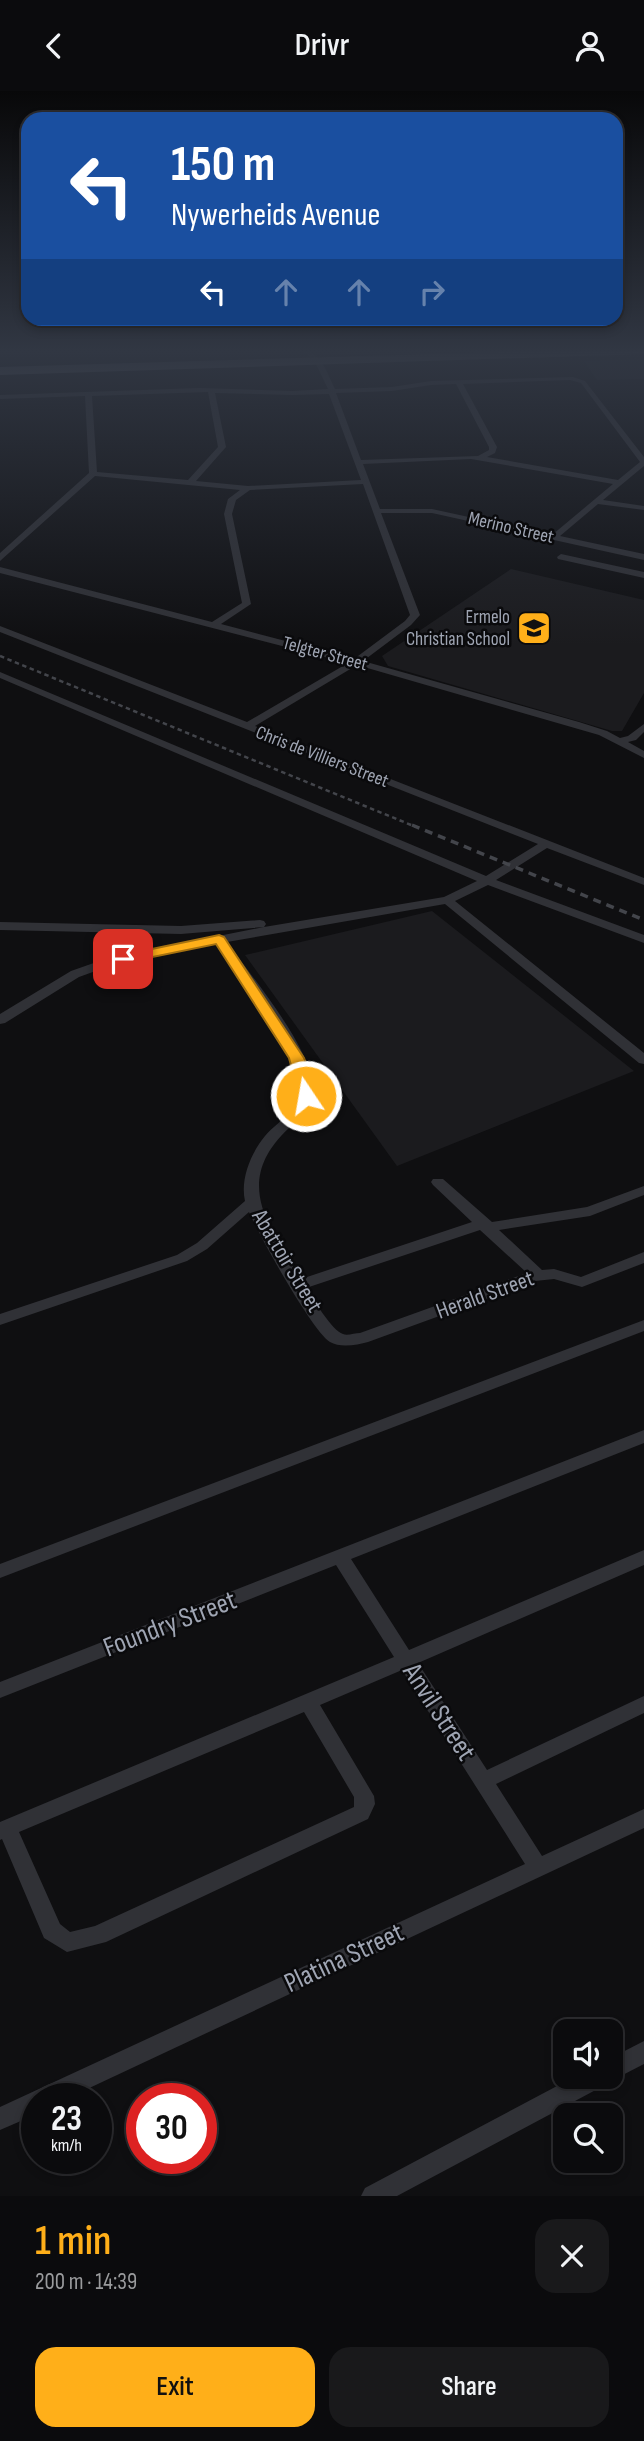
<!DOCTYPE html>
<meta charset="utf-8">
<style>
body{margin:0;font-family:"Sofia Sans Condensed",sans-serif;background:#19191b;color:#f1f3f6;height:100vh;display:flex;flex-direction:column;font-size:26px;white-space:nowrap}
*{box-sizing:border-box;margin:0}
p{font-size:23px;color:#9a9b9d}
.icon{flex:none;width:38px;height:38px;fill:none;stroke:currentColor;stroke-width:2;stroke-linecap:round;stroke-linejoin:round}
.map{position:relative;height:2105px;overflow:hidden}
.panel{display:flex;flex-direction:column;background:#0b0b0d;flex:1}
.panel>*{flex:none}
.hud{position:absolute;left:21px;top:21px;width:602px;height:214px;border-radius:21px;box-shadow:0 4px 10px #0003,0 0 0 2px #2b2b2e;background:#1a4fa0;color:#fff;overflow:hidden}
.fabs{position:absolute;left:553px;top:1928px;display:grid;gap:14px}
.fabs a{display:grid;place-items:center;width:70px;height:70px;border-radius:14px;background:#0b0b0d;box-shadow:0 4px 10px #0003,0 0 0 2px #2b2b2e;font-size:35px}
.speed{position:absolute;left:21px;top:1992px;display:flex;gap:14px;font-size:35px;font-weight:700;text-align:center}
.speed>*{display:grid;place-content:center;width:91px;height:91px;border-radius:50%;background:#0b0b0d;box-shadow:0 4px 10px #0003,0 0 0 2px #2b2b2e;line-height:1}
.speed small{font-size:18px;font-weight:400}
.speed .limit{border:10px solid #d22;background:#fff;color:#111}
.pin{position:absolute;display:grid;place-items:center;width:60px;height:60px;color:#fff;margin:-30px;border-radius:14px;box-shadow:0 4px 10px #0006}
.me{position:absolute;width:77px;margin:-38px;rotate:348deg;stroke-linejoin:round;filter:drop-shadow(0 0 5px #0008)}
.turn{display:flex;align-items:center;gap:24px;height:147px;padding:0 35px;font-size:32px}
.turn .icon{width:91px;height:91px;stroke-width:2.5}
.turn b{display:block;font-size:49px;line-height:60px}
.lanes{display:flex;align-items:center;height:66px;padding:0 35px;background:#0003;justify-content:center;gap:35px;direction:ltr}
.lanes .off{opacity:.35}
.round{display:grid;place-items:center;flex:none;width:74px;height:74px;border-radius:21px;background:#19191b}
.summary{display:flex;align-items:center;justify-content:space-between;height:119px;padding:0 35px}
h1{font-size:42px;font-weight:600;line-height:52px;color:#ffaf19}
.cta{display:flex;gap:14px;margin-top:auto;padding:14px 35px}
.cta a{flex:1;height:80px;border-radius:21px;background:#ffaf19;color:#111;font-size:28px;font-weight:600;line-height:80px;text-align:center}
.cta a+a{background:#19191b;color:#f1f3f6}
header{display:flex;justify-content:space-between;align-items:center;height:91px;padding:0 35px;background:#0b0b0d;font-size:32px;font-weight:600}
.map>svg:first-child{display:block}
.built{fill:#1b1b1e}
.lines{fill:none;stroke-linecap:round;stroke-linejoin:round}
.street{fill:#303136;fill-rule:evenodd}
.highway{fill:#5c5f67;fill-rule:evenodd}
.rail-far1{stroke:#43454b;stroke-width:2.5;stroke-dasharray:4.5 3.5;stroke-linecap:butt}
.rail{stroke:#43454b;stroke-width:3.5;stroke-dasharray:8 6;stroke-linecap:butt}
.route{fill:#ffaf19;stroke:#a67210;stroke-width:2}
.labels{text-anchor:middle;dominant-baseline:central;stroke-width:5;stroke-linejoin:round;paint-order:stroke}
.far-street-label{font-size:19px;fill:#9fa5b3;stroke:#0a0a0c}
.far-poi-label{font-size:19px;fill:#9fa5b3;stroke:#0a0a0c;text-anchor:end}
.street-label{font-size:23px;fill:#9fa5b3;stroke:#0a0a0c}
.near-street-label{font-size:28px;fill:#9fa5b3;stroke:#0a0a0c}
</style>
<header><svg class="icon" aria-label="back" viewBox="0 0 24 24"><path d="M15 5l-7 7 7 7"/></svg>Drivr<svg class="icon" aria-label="person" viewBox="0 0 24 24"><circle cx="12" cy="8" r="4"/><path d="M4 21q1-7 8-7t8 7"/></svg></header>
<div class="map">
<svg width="644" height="2105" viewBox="0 0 644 2105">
<rect width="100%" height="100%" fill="#0f0f11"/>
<path class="built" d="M 644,268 L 644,288 L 597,289 L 584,270 Z
M 511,478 L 644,509 L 644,602 L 622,640 L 612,640 L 388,575 L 382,565 Z
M 432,820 L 634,980 L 397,1075 L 245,864 Z"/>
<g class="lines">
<path class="street" d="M 300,259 C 321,259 327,282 335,298 L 392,296 L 431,290 L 573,286 L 585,290 L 644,366 L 644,375 L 603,409 L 644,415 L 644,419 L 598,413 L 560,445 L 644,463 L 644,469 L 432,422 L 381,422 L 420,524 L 411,534 L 363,570 L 579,631 L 607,640 L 620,647 L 628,645 L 644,633 L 644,641 L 636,649 L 628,651 L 644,660 L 644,667 L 599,644 L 357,574 L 255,635 L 644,787 L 644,794 L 547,757 L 496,789 L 644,844 L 644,852 L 488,794 L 455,810 L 644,962 L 644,973 L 639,972 L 445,813 L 227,851 C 251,885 312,957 313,997 C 313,1014 300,1026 289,1037 C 232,1090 268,1135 301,1188 L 472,1131 L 433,1094 L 431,1091 L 433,1088 L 443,1088 L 492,1131 L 587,1116 L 644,1095 L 644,1104 L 590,1125 L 499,1139 L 542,1179 L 554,1178 L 581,1186 L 644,1161 L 644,1172 L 582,1196 L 554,1188 L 535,1190 L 368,1251 C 357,1254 340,1257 330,1251 C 312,1240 259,1144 249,1121 L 207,1158 L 187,1170 L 0,1234 L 0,1223 L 177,1164 L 197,1152 L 245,1110 C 240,1088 251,1062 265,1045 C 278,1030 299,1020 299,998 C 299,958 239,886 216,853 L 115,873 L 79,886 L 5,932 L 0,933 L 0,923 L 71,880 L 108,867 L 264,836 L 444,806 L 477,790 L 0,587 L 0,581 L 486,785 L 538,753 L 0,541 L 0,535 L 247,631 L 348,572 L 0,482 L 0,476 L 212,531 L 242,512 L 224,423 L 228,408 L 240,399 L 95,385 L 0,470 L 0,462 L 89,382 L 85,305 L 0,308 L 0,304 L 199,297 L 292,300 L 328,298 L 314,269 ZM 570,289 L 581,292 L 640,371 L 618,389 L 487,366 L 495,362 L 497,356 L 463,293 ZM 456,293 L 489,356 L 489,359 L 478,365 L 361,369 L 336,302 L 392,300 L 431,294 ZM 208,301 L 218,356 L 188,389 L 97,381 L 92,305 ZM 215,302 L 292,304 L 329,303 L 361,389 L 248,395 L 196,390 L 226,356 ZM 471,368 L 613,393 L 552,444 L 432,418 L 380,418 L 363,373 ZM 363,393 L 410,524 L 405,530 L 354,568 L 221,533 L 251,513 L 232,423 L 236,409 L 250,399 ZM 480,1139 L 527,1182 L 360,1242 C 355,1242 347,1245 343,1243 C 332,1240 313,1207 306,1197 Z
M 561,463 L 644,481 L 644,487 L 558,468 L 557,466 Z
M 260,829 L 264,830 L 266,833 L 264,836 L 181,843 L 0,839 L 0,831 L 181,835 Z
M 644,1229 L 644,1240 L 0,1487 L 0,1473 Z
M 644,1339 L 644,1352 L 351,1468 L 409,1559 L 644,1459 L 644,1474 L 418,1572 L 487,1679 L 644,1605 L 644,1622 L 496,1693 L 542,1765 L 644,1718 L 644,1737 L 68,2007 L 37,2007 L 37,2023 L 0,2039 L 0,2016 L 525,1773 L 402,1579 L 320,1614 L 374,1705 L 375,1713 L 368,1728 L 106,1851 L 67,1861 L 44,1847 L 2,1748 L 0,1749 L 0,1731 L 394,1566 L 336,1474 L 0,1607 L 0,1591 ZM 304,1621 L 354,1706 L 354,1716 L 95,1835 L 70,1841 L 60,1833 L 19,1741 Z
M 644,1950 L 644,1973 L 611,1990 L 607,1988 L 605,1994 L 397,2105 L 361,2105 L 365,2097 L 574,1986 L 611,1986 L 611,1967 Z"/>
<path class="highway" d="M 566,259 L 644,259 L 644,263 L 0,284 L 0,276 Z"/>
<path class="rail-far1" d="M 0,565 L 416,736"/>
<path class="rail" d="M 412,734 L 644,829"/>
</g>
<linearGradient id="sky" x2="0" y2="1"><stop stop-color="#080809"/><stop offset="0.47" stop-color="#313743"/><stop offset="1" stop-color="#313743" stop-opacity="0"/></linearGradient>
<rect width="644" height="554" fill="url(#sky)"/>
<path class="route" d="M 219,844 L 224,846 L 304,967 L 314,994 L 311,1008 L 300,1008 L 289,967 L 216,853 L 123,872 L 116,868 L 123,864 Z"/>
<defs>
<g id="school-square" transform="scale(1.75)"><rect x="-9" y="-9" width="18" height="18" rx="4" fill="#ffaf19" stroke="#0a0a0c"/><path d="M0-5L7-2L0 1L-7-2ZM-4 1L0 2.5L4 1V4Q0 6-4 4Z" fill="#111"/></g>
</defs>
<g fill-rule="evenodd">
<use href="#school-square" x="534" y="537"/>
</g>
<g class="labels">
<g class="far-street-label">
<text transform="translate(511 437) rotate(13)">Merino Street</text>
<text transform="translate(325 563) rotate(15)">Telgter Street</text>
<text transform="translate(322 666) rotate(21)">Chris de Villiers Street</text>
</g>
<g class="far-poi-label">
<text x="510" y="526">Ermelo<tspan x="510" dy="22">Christian School</tspan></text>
</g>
<g class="street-label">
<text transform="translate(287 1170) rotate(59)">Abattoir Street</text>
<text transform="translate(485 1204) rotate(-20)">Herald Street</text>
</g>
<g class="near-street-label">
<text transform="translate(170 1533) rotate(-21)">Foundry Street</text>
<text transform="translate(439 1621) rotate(57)">Anvil Street</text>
<text transform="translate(344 1867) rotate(-25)">Platina Street</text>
</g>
</g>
</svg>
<div class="fabs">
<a><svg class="icon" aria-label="sound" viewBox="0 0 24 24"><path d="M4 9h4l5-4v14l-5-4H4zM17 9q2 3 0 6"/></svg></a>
<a><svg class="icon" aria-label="search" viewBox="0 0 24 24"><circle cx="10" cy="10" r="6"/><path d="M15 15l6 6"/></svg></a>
</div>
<div class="speed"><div>23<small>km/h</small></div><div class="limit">30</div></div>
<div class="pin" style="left:123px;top:868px;background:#d93025"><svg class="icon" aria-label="arrive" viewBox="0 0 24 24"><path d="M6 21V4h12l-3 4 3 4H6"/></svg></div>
<svg class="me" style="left:306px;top:1005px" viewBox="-20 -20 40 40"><circle r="17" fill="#ffaf19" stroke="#fff" stroke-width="3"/><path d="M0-11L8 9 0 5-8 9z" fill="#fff"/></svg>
<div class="hud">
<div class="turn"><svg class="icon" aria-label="left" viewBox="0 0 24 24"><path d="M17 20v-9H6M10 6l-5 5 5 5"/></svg><div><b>150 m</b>Nywerheids Avenue</div></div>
<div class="lanes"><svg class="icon" aria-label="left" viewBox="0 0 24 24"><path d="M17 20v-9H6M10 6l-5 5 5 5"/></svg><svg class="icon off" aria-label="ahead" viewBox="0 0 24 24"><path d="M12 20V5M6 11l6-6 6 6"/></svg><svg class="icon off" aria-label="ahead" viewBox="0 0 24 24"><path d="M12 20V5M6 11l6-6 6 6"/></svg><svg class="icon off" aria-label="right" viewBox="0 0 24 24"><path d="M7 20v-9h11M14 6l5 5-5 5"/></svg></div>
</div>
</div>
<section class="panel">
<div class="summary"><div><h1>1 min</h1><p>200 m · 14:39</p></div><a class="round"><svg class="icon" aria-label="close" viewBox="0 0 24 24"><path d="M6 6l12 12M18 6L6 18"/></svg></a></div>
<div class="cta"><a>Exit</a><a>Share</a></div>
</section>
